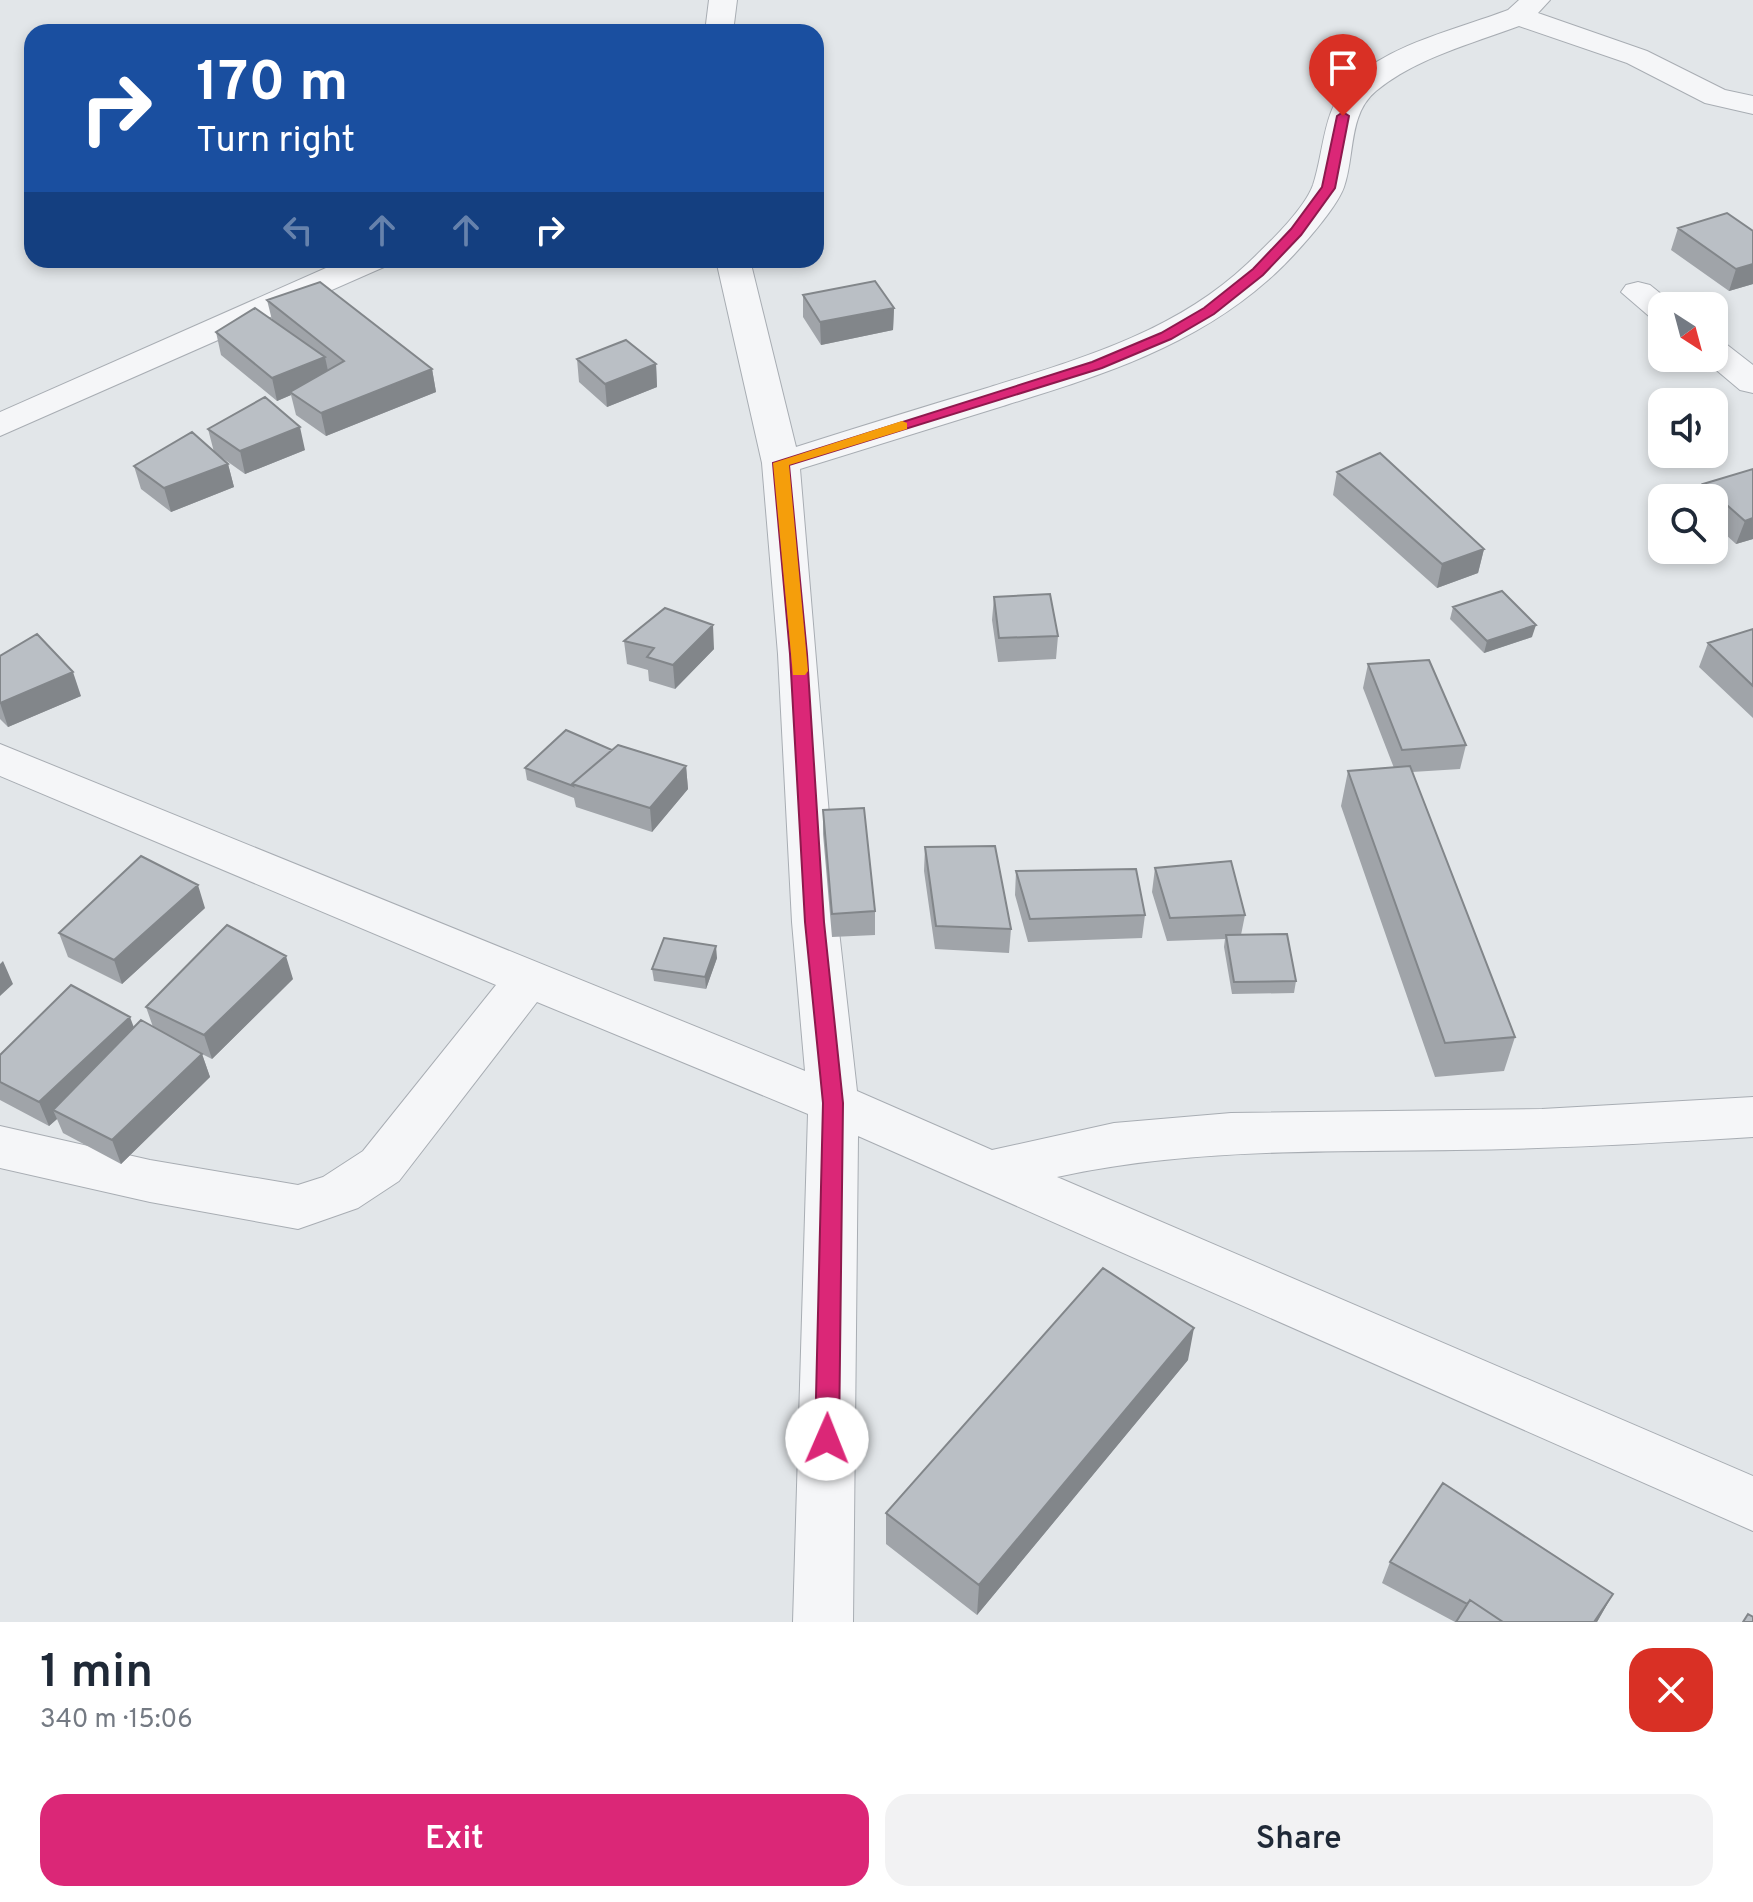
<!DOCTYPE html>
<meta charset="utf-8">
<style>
body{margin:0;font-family:Overpass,sans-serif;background:#f2f2f3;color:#1f2937;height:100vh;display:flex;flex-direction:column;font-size:30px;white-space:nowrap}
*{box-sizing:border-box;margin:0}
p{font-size:26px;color:#747a83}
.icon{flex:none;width:44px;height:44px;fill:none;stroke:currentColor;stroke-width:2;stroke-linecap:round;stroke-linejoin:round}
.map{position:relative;height:1622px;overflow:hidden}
.drawer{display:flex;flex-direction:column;background:#fff;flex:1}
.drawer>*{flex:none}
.top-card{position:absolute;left:24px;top:24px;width:800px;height:244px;border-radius:24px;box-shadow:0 4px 12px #0003;background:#1a4fa0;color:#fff;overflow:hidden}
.needle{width:52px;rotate:144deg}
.controls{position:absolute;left:1648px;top:292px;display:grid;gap:16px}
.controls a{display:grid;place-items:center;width:80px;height:80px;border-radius:16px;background:#fff;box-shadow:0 4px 12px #0003;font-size:40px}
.pin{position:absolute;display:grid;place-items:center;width:68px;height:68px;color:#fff;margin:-82px -34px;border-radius:50% 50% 50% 0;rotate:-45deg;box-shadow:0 0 8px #0007}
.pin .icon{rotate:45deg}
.me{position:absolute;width:88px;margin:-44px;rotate:1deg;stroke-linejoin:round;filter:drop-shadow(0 0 6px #0008)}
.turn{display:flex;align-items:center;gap:28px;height:168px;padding:0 40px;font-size:36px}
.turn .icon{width:104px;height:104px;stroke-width:2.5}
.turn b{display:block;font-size:56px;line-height:68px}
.lanes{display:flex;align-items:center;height:76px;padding:0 40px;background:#0003;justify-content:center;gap:40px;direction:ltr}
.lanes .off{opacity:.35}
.round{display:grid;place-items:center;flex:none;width:84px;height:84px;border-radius:24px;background:#f2f2f3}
.headline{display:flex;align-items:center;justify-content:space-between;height:136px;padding:0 40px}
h1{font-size:48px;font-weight:600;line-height:60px}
.button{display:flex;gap:16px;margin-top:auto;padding:16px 40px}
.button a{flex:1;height:92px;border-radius:24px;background:#db2777;color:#fff;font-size:32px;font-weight:600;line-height:92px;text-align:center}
.button a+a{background:#f2f2f3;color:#1f2937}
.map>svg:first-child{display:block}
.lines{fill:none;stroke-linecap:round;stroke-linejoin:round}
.street-casing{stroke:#a8adb3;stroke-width:2}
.street{fill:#f5f6f8;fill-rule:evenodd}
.wall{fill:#a0a4a9}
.shaded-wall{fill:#82868a}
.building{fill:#babfc5;stroke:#82868a;stroke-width:2}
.route{fill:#db2777;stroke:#8e194d;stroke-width:2}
.slow{fill:#f59e0b}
</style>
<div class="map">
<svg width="1753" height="1622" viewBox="0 0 1753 1622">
<rect width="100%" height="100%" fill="#e2e6e9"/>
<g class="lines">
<g class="street-casing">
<path id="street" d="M 709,0 L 737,0 L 733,32 L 705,32 Z
M 1519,0 L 1550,0 L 1538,13 L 1647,51 L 1725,90 L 1753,96 L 1753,114 L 1705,103 L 1627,63 L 1519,26 C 1471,44 1416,58 1376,91 C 1348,114 1355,156 1344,187 C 1335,212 1289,262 1268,280 C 1191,348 1099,376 1003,406 C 935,427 868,448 800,469 L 838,922 L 857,1091 L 992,1150 L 1114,1123 L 1231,1113 L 1542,1109 L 1753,1097 L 1753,1137 C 1654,1143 1555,1149 1456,1150 C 1322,1152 1188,1148 1057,1177 L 1753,1476 L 1753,1531 L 858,1136 L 853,1622 L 793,1622 L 808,1114 L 537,1002 L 399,1181 L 358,1208 L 298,1229 L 150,1202 L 0,1168 L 0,1126 L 150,1160 L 298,1185 L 323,1177 L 363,1151 L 496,985 L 0,776 L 0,744 L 805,1071 L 792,922 L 778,654 L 762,463 L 716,260 L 750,260 L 796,447 C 859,427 923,407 987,388 C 1080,359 1175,332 1247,264 C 1267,245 1304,210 1313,185 C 1325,149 1322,107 1353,79 C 1394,43 1458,29 1508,10 Z
M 344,260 L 389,260 L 384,267 L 0,436 L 0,412 Z
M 1638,282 L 1650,285 L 1676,306 L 1662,306 L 1662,320 L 1650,317 L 1621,292 L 1626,285 Z
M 1714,341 L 1726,344 L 1753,365 L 1753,393 L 1740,390 L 1702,358 L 1714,358 Z"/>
</g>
<use href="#street" class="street"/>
</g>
<path class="wall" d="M 1678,228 L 1753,231 L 1753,284 L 1729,291 L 1671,250 Z
M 803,295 L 894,308 L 893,330 L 821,345 L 803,317 Z
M 267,300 L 432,369 L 436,392 L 326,436 L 296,415 L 291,395 L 277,401 L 221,355 L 216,332 L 272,320 Z
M 577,359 L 656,364 L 657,387 L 607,407 L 579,382 Z
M 208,429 L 305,450 L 245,474 L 214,452 Z
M 228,464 L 234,487 L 171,512 L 141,489 L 134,466 Z
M 1753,469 L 1753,539 L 1736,544 L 1714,524 L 1714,498 L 1698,498 L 1703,484 Z
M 1337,472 L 1484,549 L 1478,573 L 1437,588 L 1333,495 Z
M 994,597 L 1058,636 L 1056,659 L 998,662 L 992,620 Z
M 1453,607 L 1532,637 L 1484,653 L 1450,619 Z
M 1753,629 L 1753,718 L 1699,667 L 1708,643 Z
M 624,641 L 714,649 L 675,689 L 649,681 L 648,670 L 627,664 Z
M 0,656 L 81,696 L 8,727 L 0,719 Z
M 1368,664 L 1466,745 L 1460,769 L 1412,772 L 1515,1037 L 1504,1071 L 1435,1077 L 1341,806 L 1348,771 L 1394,768 L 1363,688 Z
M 612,750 L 686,766 L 688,789 L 652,832 L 576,807 L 574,798 L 527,780 L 525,768 Z
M 823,810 L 875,911 L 875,935 L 832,937 L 823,834 Z
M 925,847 L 1011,929 L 1009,953 L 935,949 L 924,871 Z
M 1155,868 L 1245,915 L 1241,935 L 1296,981 L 1294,993 L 1232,994 L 1224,947 L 1225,939 L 1167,941 L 1152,892 Z
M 1016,871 L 1145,915 L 1142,938 L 1028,942 L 1015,895 Z
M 205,908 L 122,984 L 68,957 L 59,933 Z
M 717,958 L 706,989 L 654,981 L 652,969 Z
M 293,979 L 212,1059 L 202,1054 L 210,1077 L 121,1164 L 63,1133 L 57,1119 L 49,1126 L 0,1100 L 0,1055 L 134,1027 L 153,1027 L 146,1007 Z
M 1188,1360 L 977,1615 L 886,1544 L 886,1513 Z
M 1390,1562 L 1613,1594 L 1597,1622 L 1455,1622 L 1382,1583 Z"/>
<path class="shaded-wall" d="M 1753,264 L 1753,284 L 1729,291 L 1736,269 Z
M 894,308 L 893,330 L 821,345 L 820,322 Z
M 325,357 L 330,380 L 290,392 L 291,395 L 277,401 L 272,378 Z
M 656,364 L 657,387 L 607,407 L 605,384 Z
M 432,369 L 436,392 L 326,436 L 321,413 Z
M 300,427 L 305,450 L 245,474 L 240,451 Z
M 228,464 L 234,487 L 171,512 L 164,488 Z
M 1753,518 L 1753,539 L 1736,544 L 1745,521 Z
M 1484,549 L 1478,573 L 1437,588 L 1442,564 Z
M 713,625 L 714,649 L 675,689 L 673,665 Z
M 1536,625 L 1532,637 L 1484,653 L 1487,641 Z
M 73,672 L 81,696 L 8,727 L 0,703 Z
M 686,766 L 688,789 L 652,832 L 650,808 Z
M 198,885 L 205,908 L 122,984 L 114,960 Z
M 716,946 L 717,958 L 706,989 L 705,977 Z
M 286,956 L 293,979 L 212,1059 L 204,1035 Z
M 3,961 L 13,984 L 0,996 L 0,964 Z
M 130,1017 L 139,1041 L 53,1110 L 57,1119 L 49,1126 L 39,1102 Z
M 202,1054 L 210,1077 L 121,1164 L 112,1140 Z
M 1194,1328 L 1188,1360 L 977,1615 L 979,1585 Z
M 1613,1594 L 1597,1622 L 1594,1622 Z"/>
<path class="building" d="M 1727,213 L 1753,231 L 1753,264 L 1736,269 L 1678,228 Z
M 875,281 L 894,308 L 820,322 L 803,295 Z
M 320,282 L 432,369 L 321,413 L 290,392 L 344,361 L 267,300 Z
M 255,308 L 325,357 L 272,378 L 216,332 Z
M 626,340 L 656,364 L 605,384 L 577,359 Z
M 265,397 L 300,427 L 240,451 L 208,429 Z
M 192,432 L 228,464 L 164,488 L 134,466 Z
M 1380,453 L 1484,549 L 1442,564 L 1337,472 Z
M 1753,469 L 1753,518 L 1745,521 L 1703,484 Z
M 1502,591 L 1536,625 L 1487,641 L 1453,607 Z
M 1050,594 L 1058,636 L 999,638 L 994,597 Z
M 665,608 L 713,625 L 673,665 L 647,657 L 654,648 L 624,641 Z
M 1753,629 L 1753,686 L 1708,643 Z
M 37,634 L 73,672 L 0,703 L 0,656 Z
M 1429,660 L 1466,745 L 1402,750 L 1368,664 Z
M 566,730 L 612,750 L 572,784 L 573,786 L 525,768 Z
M 618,745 L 686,766 L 650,808 L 572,784 Z
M 1410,766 L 1515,1037 L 1445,1043 L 1348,771 Z
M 864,808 L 875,911 L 832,914 L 823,810 Z
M 995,846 L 1011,929 L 936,926 L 925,847 Z
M 141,856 L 198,885 L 114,960 L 59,933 Z
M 1231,861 L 1245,915 L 1170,918 L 1155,868 Z
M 1136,869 L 1145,915 L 1030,919 L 1016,871 Z
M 227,925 L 286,956 L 204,1035 L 146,1007 Z
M 1287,934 L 1296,981 L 1234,982 L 1226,935 Z
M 664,938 L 716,946 L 705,977 L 652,969 Z
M 71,985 L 130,1017 L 39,1102 L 0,1082 L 0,1055 Z
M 141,1020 L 202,1054 L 112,1140 L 53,1110 Z
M 1103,1268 L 1194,1328 L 979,1585 L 886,1513 Z
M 1443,1483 L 1613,1594 L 1594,1622 L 1503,1622 L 1470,1600 L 1467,1604 L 1390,1562 Z
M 1470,1600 L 1503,1622 L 1456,1622 Z
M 1748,1614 L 1753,1617 L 1753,1622 L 1743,1622 Z"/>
<path class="route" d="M 1343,112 L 1349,116 L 1335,188 L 1301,235 L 1263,275 L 1214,314 L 1171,339 L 1102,368 L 789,465 L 807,654 L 824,922 L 843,1103 L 839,1439 L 835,1446 L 827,1449 L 819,1446 L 815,1439 L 823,1103 L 805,922 L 790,654 L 773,463 L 1092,362 L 1161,333 L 1204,308 L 1253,269 L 1291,229 L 1322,187 L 1337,116 Z"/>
<path class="slow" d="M 902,421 L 907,423 L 907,429 L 789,465 L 808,671 L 805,675 L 793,675 L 773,463 Z"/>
</svg>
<div class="controls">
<a><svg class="needle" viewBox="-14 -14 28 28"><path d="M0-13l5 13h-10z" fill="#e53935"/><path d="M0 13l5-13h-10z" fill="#747a83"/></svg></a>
<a><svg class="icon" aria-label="sound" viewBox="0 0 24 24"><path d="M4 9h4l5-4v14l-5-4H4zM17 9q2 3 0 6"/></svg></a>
<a><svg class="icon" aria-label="search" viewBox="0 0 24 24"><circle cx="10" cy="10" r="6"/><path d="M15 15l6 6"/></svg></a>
</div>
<div class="pin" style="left:1343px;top:116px;background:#d93025"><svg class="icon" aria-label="arrive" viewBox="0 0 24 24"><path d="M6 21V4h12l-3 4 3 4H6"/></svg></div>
<svg class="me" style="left:827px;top:1439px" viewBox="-20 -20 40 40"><circle r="19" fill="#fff"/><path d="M0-13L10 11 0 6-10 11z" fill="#db2777"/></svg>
<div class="top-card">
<div class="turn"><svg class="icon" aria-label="right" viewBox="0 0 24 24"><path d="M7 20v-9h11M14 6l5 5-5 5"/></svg><div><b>170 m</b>Turn right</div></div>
<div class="lanes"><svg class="icon off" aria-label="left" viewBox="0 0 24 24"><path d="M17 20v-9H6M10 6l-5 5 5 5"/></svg><svg class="icon off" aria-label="ahead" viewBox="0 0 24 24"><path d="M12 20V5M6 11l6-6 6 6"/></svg><svg class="icon off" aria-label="ahead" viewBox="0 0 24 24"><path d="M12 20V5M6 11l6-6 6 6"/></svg><svg class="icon" aria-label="right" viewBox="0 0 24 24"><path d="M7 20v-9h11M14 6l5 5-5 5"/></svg></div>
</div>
</div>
<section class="drawer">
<div class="headline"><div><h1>1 min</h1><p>340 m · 15:06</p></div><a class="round" style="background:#d93025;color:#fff"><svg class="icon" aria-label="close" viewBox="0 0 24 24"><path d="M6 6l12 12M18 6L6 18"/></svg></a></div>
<div class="button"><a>Exit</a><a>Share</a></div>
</section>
